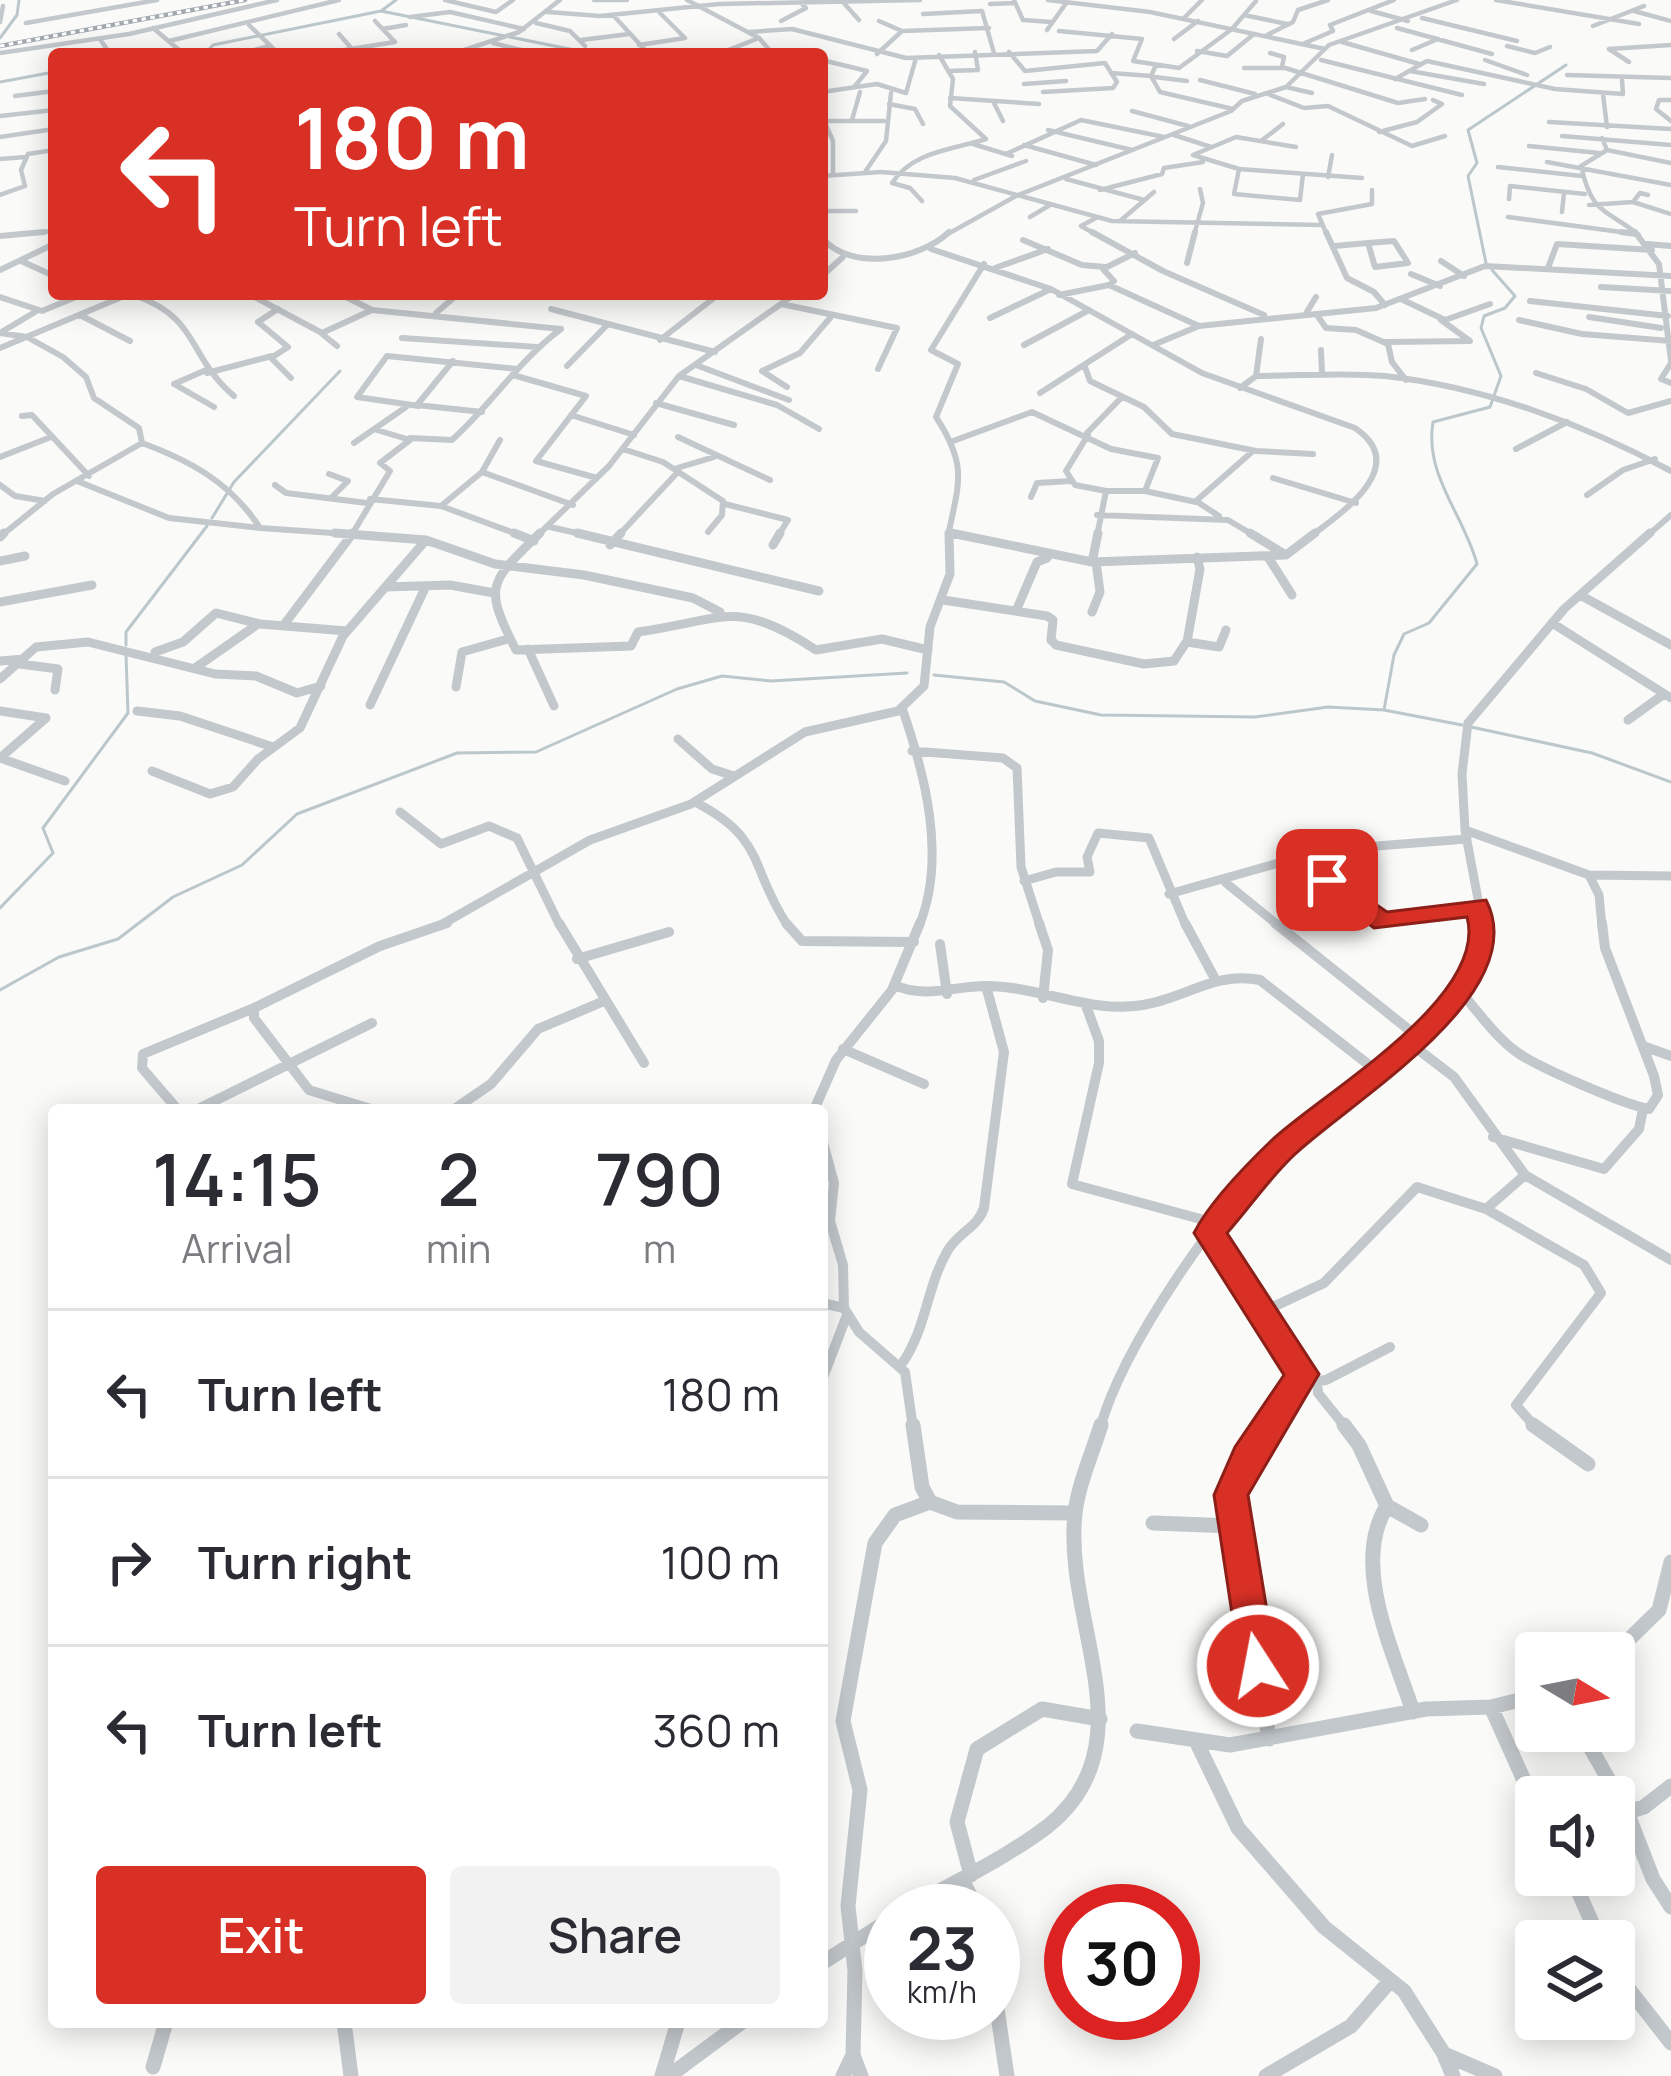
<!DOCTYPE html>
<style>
body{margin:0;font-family:Manrope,sans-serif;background:#f2f2f3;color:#2b2b33;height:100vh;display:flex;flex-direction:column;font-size:45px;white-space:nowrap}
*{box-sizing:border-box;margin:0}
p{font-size:39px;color:#7c7c81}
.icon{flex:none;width:66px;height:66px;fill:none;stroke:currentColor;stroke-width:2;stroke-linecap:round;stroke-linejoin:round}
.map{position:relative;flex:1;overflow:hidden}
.side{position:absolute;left:48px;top:1104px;width:780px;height:924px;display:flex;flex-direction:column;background:#fff;border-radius:12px;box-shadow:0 6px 30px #0003}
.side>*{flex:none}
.hud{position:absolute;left:48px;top:48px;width:780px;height:252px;border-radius:12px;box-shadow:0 6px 30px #0003;background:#d93025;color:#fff;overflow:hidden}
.needle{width:78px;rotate:100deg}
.buttons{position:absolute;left:1515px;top:1632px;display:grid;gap:24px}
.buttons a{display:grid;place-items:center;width:120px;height:120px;border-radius:12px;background:#fff;box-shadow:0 6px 30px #0003;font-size:60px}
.speed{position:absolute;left:864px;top:1884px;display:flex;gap:24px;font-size:60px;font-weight:700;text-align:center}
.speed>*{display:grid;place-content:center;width:156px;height:156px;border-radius:50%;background:#fff;box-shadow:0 6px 30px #0003;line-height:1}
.speed small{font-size:30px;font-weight:400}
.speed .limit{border:18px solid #d22;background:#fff;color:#111}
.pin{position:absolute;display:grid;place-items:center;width:102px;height:102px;color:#fff;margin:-51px;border-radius:24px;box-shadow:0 6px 18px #0006}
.me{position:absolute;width:132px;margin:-66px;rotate:349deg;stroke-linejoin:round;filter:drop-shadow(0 0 9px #0008)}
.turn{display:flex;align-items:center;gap:42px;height:252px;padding:0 48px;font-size:54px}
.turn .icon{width:156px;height:156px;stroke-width:2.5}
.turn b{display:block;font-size:84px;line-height:102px}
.eta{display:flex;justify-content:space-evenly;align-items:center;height:204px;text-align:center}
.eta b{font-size:72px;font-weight:600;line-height:84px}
.action{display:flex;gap:24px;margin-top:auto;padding:24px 48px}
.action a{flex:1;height:138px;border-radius:12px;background:#d93025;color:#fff;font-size:48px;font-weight:600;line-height:138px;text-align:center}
.action a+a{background:#f2f2f3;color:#2b2b33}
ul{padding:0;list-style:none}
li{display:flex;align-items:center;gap:36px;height:168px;padding:0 48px;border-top:3px solid #e1e1e2}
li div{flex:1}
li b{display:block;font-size:45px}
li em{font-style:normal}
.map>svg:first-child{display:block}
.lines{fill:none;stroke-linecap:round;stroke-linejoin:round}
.stream{stroke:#bbc7cb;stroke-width:3}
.street-far4{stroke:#c3c8cc;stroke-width:4.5}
.street-far3{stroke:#c3c8cc;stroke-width:6}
.street-far2{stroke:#c3c8cc;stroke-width:9}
.street-far1{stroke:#c3c8cc;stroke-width:10}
.street{stroke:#c3c8cc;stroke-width:15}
.rail-casing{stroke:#a2aab0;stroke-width:4.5}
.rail{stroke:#fff;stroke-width:3;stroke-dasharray:4.5;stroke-linecap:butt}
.route{fill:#d93025;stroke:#8d1f18;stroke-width:3}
</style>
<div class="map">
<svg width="1671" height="2076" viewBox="0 0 1671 2076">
<rect width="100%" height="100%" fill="#fafaf8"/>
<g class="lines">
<path class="stream" d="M 381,11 L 594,54
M 0,38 L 17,15 L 19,0
M 205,54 L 213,45 L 381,11 L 396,0
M 0,82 L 54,72
M 1486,263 L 1468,176 L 1477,163 L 1468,130 L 1566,65
M 212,518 L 234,482 L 340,371
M 126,645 L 126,632 L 207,526
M 934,675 L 1004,682 L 1035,701 L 1101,715 L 1255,717 L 1328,707 L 1384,710 L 1462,725
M 1384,710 L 1394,655 L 1404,634 L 1429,623 L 1477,564 C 1464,515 1424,475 1433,422 L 1490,407 L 1501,376 L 1481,328 L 1484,316 L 1505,308 L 1515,296 L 1492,270
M 1471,727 L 1592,753 L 1671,782
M 0,908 L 53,853 L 43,828 L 128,713 L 126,655
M 0,990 L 59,957 L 118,939 L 173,897 L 242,865 L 297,814 L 457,753 L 536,752 L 677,689 L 722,676 L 771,681 L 907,673"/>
<path class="street-far4" d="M 445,0 L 496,12 L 513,0
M 594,0 L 627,0
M 687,0 L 759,38 L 773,54
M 1014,0 L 1023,20 L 1051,22
M 1048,0 L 1150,12 L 1325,49
M 1496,0 L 1639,24
M 843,2 L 859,20
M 990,4 L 1015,3
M 1371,11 L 1408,21
M 1634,11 L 1671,21
M 548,12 L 600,16 L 719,4 L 920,0
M 660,13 L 685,38
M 923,14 L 982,11 L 994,53
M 613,15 L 646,51
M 1244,15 L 1287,24
M 410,17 L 450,12 L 524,29
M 1184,18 L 1202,0
M 1422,18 L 1517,41
M 781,21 L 806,8 L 801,3
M 879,21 L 902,31
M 0,22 L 3,6
M 26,23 L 157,0
M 536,23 L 570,31 L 585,46
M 249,25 L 279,54
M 1593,26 L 1644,6
M 153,28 L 184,54
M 1397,28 L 1492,54
M 383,29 L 406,25
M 1047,30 L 1067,2
M 1059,31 L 1142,39 L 1133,61 L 1179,68 L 1232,29 L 1256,1
M 749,32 L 792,29 L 906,58 L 1097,51 L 1112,34
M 339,34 L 352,49
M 1267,35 L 1293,22 L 1298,10 L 1328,0
M 100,39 L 110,54
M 1174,39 L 1198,21
M 581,40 L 629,34
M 169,41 L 339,0
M 1342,42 L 1419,64
M 493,43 L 537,54
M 1305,43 L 1333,31 L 1330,25 L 1394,0
M 639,45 L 685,38
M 1507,46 L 1535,53 L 1550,47
M 1412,50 L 1438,39
M 1197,51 L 1227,56 L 1254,34
M 1009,52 L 1025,71 L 1105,63 L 1117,82 L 1113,88 L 1043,92
M 0,53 L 129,34 L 277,0
M 1270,53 L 1284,57 L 1282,67 L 1398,103 L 1425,99
M 240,54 L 269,46
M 319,54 L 395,42 L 375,21
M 452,54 L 519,32 L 560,0
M 718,54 L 759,38
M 877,54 L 902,31 L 989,28
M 822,60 L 867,71 L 855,86
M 1321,60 L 1462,95
M 1485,60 L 1527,75
M 1629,62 L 1609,49 L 1671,45
M 1156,65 L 1151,76 L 1160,92 L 1233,109
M 1244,68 L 1284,68
M 948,71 L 978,70 L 975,52
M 1410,71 L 1484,84
M 1111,73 L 1151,76
M 1567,75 L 1671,78
M 1155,77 L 1187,81
M 1395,79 L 1427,61 L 1555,89 L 1623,94 L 1622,80
M 1200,80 L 1255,94
M 1024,84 L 1066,81
M 1286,87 L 1312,93
M 822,92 L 877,84 L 906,93 L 916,58
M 1268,94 L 1304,108 L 1328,106 L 1412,146 L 1445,136
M 1603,94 L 1607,127
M 15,96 L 54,91
M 950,98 L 1039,104
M 1671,100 L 1659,100 L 1656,109 L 1671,121
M 993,101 L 1003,121
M 889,104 L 915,109 L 923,124
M 1132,111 L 1188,126
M 0,116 L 54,110
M 822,116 L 833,141 L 833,175
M 852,120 L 860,92
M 824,121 L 884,121
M 1549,122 L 1671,129
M 1048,130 L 1132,150
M 1379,132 L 1417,122 L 1442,104 L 1433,100
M 1174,135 L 1211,147
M 1562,136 L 1671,145
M 0,137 L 54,129
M 1602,138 L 1607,150 L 1581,166 C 1592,215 1605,208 1639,235
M 1261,141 L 1283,124
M 973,144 L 1012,156
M 1024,145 L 1096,165
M 1529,146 L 1599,153
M 1607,150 L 1671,163
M 1006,154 L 1081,120 L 1164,137
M 1193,155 L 1239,169 L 1362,178
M 1193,155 L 1236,137 L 1296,147
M 0,159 L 26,157
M 1547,162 L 1671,185
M 1498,167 L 1582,176
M 1239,169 L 1234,194 L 1300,200 L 1303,174
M 865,172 L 886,141 L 891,93
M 822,176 L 881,172 L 955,178 L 1112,221 L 1322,225
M 1328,177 L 1332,155
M 1066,179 L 1144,200
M 974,180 L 1026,161
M 1100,190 L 1162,174 L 1164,168 L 1203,162
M 0,195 L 25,186 L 21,170 L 28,154 L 54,150
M 1509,199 L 1510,186 L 1585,194
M 922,201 L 910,188 L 892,183 C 913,151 952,150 986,139 L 950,106 L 953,79 L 939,55
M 1633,202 L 1671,214
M 1589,205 L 1633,202 L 1640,193 L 1648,195
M 822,211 L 856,211
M 1562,212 L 1564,193
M 1030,217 L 1050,205
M 1508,217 L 1636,234
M 1096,218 L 1081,226 L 1097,235
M 1120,221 L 1154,192
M 11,235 L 54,231
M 946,235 L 1016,196 L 1231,111 L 1242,101 L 1286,87 L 1329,45 L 1457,0
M 1194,235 L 1203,203 L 1200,189
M 1327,235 L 1318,214 L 1372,204 L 1372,190"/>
<path class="street-far3" d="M 1092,232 L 1163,271 L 1264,315
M 1326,232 L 1347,278 L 1374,292 L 1385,305
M 1621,232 L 1636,234
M 1635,232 L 1659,264 L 1671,361
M 0,236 L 44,232
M 822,238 C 851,272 920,260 949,232
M 1023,240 L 1082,265 L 1105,267
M 1394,241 L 1408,263 L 1375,267 L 1368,243 Z
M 1647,244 L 1671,246
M 1334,246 L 1368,243
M 931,249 L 1051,289 L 1202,373 L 1355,428 C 1411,466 1343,512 1311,536
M 21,261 L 54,276
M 1441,261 L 1464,276
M 1187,263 L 1195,232
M 995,268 L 1048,249
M 1548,268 L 1557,244 L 1652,250
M 0,270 L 54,244
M 1411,274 L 1440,286
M 822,276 L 843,257
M 1109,285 L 1114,281 L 1103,269 L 1135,253
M 1601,287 L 1671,291
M 131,294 C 202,318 185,354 234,396
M 208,294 L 221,294
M 249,294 L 322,333 L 372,310 L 340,294
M 628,294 L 636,294
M 1059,295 L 1109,285 L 1199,326
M 0,297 L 42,311 L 83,294
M 1403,300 L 1445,320 L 1490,304
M 1530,301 L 1668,316
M 781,304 L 897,328 L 878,369
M 278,309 L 258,322 L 288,347 L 271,358 L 291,378
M 551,309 L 715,352
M 372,310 L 561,329
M 436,313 L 458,294
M 80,315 L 130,341
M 1305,315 L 1316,297
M 1317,315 L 1326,328 L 1356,330 L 1388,344 L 1392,362 L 1406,380
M 1589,317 L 1661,328
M 990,318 L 1051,289
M 1519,320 L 1582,334 L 1671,341
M 0,333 L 27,337 L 63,357 L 86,377 L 94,398 L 139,428 L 142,443 C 191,461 231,483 260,528 L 376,536
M 0,333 L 35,312
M 321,333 L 337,346
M 402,338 L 537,347
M 660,340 L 719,294
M 1386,342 L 1470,341 L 1441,320
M 1024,345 L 1089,310
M 1153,345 L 1199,326 L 1376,308 L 1485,266 L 1671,276
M 0,348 L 129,294
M 1321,350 L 1322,374
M 453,361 L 417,405 L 482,412
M 1671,363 L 1661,379 L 1671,383
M 696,365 L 789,400
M 567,366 L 608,324
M 1085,367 L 1090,381 L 1144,407 L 1172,434 L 1256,451 L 1313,454
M 206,370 L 174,384 L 214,407
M 207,373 L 272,356
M 1536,373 L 1586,389 L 1628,413 L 1671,401
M 513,375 L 586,396 L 536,461 L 597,478
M 679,376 L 777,405 L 819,429
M 1256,376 C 1298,376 1343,372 1385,376 C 1484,387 1584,424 1671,471
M 787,387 L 762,371 L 800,353 L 830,318
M 1240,388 L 1256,376 L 1261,339
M 1040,393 L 1132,334
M 656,403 L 734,425
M 419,406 L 357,397 L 387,356 L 517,369
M 571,415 L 634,435
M 22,416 L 32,415 L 89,476
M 1087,433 L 1122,397
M 1088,435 L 1066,471 L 1075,485 L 1106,491 L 1097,536
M 678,437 L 770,480
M 410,438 L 452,440 C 492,404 518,361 561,329
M 953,441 L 1032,412 L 1111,449 L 1158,458 L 1145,491
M 354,443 L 406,407
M 623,449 L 663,462 L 723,501 L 722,515 L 708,532
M 1516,449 L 1567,422
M 0,457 L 51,437
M 674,469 L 714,457
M 482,472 L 573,505
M 329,474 L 348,481 L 331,498
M 1273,478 L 1356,503
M 77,481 L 169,518 L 260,528
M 0,485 L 15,496 L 45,501
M 275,485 L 286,493 L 367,503
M 1106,491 L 1145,491 L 1196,502
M 1587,495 L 1623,470 L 1655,459
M 1031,497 L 1037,483 L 1071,481
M 370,499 L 441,506 L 522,536
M 725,504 L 788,520 L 778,536
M 441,506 L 482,472 L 500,440
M 1097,515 L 1228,520 L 1255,536
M 1219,516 L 1196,501 L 1253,451
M 550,527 L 590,536
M 949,533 L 966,536
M 1,536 L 53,494 L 142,443
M 351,536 L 390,471 L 380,463 L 410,440 L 377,430
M 537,536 L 609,466 L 679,376 L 795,294
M 618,536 L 676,474
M 948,536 C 959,482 968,466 936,417 L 958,364 L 931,350 L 984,264
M 1647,536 L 1671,515"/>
<path class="street-far2" d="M 335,533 L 426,540 L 495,564 L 584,575 L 693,598 L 720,612
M 514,533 L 534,541
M 540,533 C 489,583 483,585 516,650 L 631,646 L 638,632 C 724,620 736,597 816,650 L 882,639 L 928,650
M 577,533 L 819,591
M 951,533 L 1092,562 L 1286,555 L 1315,533
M 1250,533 L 1286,555
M 0,537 L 4,533
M 610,545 L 621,533
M 773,545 L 780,533
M 1197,557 L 1200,569 L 1187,642 L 1219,647 L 1226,630
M 1268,557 L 1292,595
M 0,561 L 25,556
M 1092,562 L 1098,533
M 385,587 L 450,585 L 494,593
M 1580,595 L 1671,645
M 943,600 L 1047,616 L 1053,620 L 1051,640 L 1056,645 L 1144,664 L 1174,661 L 1187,641
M 0,602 L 92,585
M 1016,611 L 1037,562 L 1047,558
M 1092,612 L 1100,592 L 1096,562
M 1552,623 L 1671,698
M 283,626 L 353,533
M 528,649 L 554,706
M 155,652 L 183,642 L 216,613 L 260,624 L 347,631
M 0,661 L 24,659
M 20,664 L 58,669 L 55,690
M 195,668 L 258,624
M 0,679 L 36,647 L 88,642 L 215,674 L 256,676 L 297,693 L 321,686
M 456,687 L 462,652 L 508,639
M 370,705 L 426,586
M 902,708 C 925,774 947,858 919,926
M 0,711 L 46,718 L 0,758
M 137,711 L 180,716 L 273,747
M 1628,720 L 1664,694
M 678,739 L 712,769 L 734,776
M 912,751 L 1003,758 L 1017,768 L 1021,867 L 1040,926
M 0,758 L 65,781
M 152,771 L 210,794 L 233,787 L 258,759 L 300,728 L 343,636 L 426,540
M 695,802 C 767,839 749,868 788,926
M 400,812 L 441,844 L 489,826 L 517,838 L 560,926
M 1465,830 L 1589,875 L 1671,876
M 1287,863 L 1327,880 L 1383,922 L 1477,907
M 1589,875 L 1599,895 L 1602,926
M 1024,881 L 1056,872 L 1090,872 L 1087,857 L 1098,833 L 1149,838 L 1186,926
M 1226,883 L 1279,926
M 1169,894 L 1325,850 L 1467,839
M 439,926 L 590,840 L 691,804 L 805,732 L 898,711 L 924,686 L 930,627 L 950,574 L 949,533
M 1483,926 L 1465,830 L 1462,774 L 1468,723 L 1564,609 L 1650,533"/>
<path class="street-far1" d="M 559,923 L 644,1063
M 786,923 L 802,941 L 914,942
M 1039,923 L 1048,950 L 1043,998
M 1185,923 L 1214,977
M 1275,923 L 1418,1037
M 940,944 L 947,994
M 577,959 L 669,932
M 894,985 C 926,999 953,986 986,986 C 1039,986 1090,1014 1143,1005 C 1186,998 1215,971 1260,980 L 1378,1072
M 1459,990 C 1477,1010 1496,1038 1518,1053 C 1540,1068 1625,1105 1649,1109 L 1658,1095 L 1654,1076 L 1605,948 L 1602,923
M 1085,1003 L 1099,1041 L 1099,1063 L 1072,1184 L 1215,1223
M 1411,1044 L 1454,1077 L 1525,1175 L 1671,1260
M 1643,1046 L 1671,1056
M 843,1049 L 924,1084
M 178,1110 L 142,1068 L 143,1054 L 254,1008
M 196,1110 L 372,1023
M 374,1110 L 309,1090 L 254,1018 L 254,1008 L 380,946 L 447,923
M 453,1110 L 491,1084 L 538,1029 L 604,1001
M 814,1110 L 836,1060 L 892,990 L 920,923
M 1493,1137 L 1604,1169 L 1639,1129 L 1643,1109
M 822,1139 L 834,1183 L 830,1221 L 843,1265 L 844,1308 L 859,1332 L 905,1372 L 913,1428
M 1525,1175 L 1486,1209 L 1584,1265 L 1601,1293 L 1516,1405 L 1536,1428
M 1209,1233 C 1245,1277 1268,1328 1303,1374 L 1267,1428
M 822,1303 L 844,1308
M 1258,1314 L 1324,1283 L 1417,1187 L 1486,1209
M 901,1365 C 927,1329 926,1287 948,1250 C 959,1232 977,1228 984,1208 L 1004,1052 L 986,986
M 822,1380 L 847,1315
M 1310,1382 L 1326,1380 L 1390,1347
M 1317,1383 L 1318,1393 L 1346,1428
M 1100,1428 C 1124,1344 1218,1209 1282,1148 C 1348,1085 1477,1024 1482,923"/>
<path class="street" d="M 913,1425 L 922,1487 L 930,1502 L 957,1512 L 1075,1513
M 1269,1425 L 1231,1495 L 1269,1739
M 1344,1425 L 1359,1445 L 1387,1506 L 1421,1525
M 1533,1425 L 1588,1464
M 1387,1506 C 1350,1565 1394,1652 1413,1712
M 1153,1523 L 1233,1526
M 1614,1654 L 1659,1610 L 1671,1562
M 1491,1707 L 1536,1807
M 1137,1731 L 1230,1745 L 1426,1709 L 1491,1707 L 1536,1696
M 1581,1731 L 1627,1812 L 1644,1807 L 1671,1786
M 1196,1741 L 1238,1828 L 1324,1927 L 1404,1991 L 1444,2054 L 1495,2076
M 1627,1812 L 1653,1879 L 1671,1907
M 971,1875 L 957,1822 L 977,1749 L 1042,1709 L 1100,1719
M 1571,1875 L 1600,1941
M 962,1880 L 978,1911
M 905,1911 C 951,1883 1005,1859 1048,1826 C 1150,1744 1063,1622 1075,1514 C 1078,1485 1092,1454 1101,1425
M 822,1963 L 891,1919
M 1614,1970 L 1671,2043
M 993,1982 L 1007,2076
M 344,2022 L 351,2076
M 1445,2057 L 1453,2076
M 153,2067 L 166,2022
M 662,2076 L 678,2022
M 669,2076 L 742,2022
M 843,2076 L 853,2055
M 861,2076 L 853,2055 L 855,1971 L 848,1906 L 860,1790 L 843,1721 L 875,1543 L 895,1515 L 930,1502
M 1266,2076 L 1351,2026 L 1390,1981"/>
<g class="rail-casing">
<path id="rail" d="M 0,46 L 245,0"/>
</g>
<use href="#rail" class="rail"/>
</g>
<path class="route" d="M 1327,871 L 1387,912 L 1486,900 C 1535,994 1348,1103 1293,1156 C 1269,1179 1249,1208 1227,1233 L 1319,1374 L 1248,1495 L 1276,1666 L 1271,1679 L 1258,1684 L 1245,1679 L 1240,1666 L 1214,1495 L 1235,1447 L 1284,1375 L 1194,1233 C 1210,1201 1246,1165 1272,1140 C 1322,1093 1489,998 1467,917 L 1374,928 L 1318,886 L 1314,880 Z"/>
</svg>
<div class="buttons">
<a><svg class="needle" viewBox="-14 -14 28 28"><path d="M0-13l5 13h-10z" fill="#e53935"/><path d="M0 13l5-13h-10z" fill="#7c7c81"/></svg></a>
<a><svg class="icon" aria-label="sound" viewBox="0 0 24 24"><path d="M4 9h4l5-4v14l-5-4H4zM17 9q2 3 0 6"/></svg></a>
<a><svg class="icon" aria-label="layers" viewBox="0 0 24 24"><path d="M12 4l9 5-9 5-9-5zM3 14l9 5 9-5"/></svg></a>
</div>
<div class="speed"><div>23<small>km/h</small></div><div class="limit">30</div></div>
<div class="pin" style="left:1327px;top:880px;background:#d93025"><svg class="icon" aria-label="arrive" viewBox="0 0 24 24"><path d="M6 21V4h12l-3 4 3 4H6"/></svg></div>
<svg class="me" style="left:1258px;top:1666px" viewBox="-20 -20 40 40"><circle r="17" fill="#d93025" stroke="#fff" stroke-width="3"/><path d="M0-11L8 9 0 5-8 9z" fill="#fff"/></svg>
<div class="hud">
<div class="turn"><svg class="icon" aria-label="left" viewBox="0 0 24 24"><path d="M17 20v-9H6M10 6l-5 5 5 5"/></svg><div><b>180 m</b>Turn left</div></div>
</div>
<section class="side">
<div class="eta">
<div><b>14:15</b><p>Arrival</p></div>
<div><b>2</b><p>min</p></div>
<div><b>790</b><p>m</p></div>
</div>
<ul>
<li><svg class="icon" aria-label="left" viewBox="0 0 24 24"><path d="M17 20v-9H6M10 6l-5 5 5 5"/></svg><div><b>Turn left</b></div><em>180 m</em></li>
<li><svg class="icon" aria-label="right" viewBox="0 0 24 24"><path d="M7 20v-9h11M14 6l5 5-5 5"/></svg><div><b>Turn right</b></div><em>100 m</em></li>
<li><svg class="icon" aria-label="left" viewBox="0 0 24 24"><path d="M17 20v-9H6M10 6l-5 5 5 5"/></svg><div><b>Turn left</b></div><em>360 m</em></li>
</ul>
<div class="action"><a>Exit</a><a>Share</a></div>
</section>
</div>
